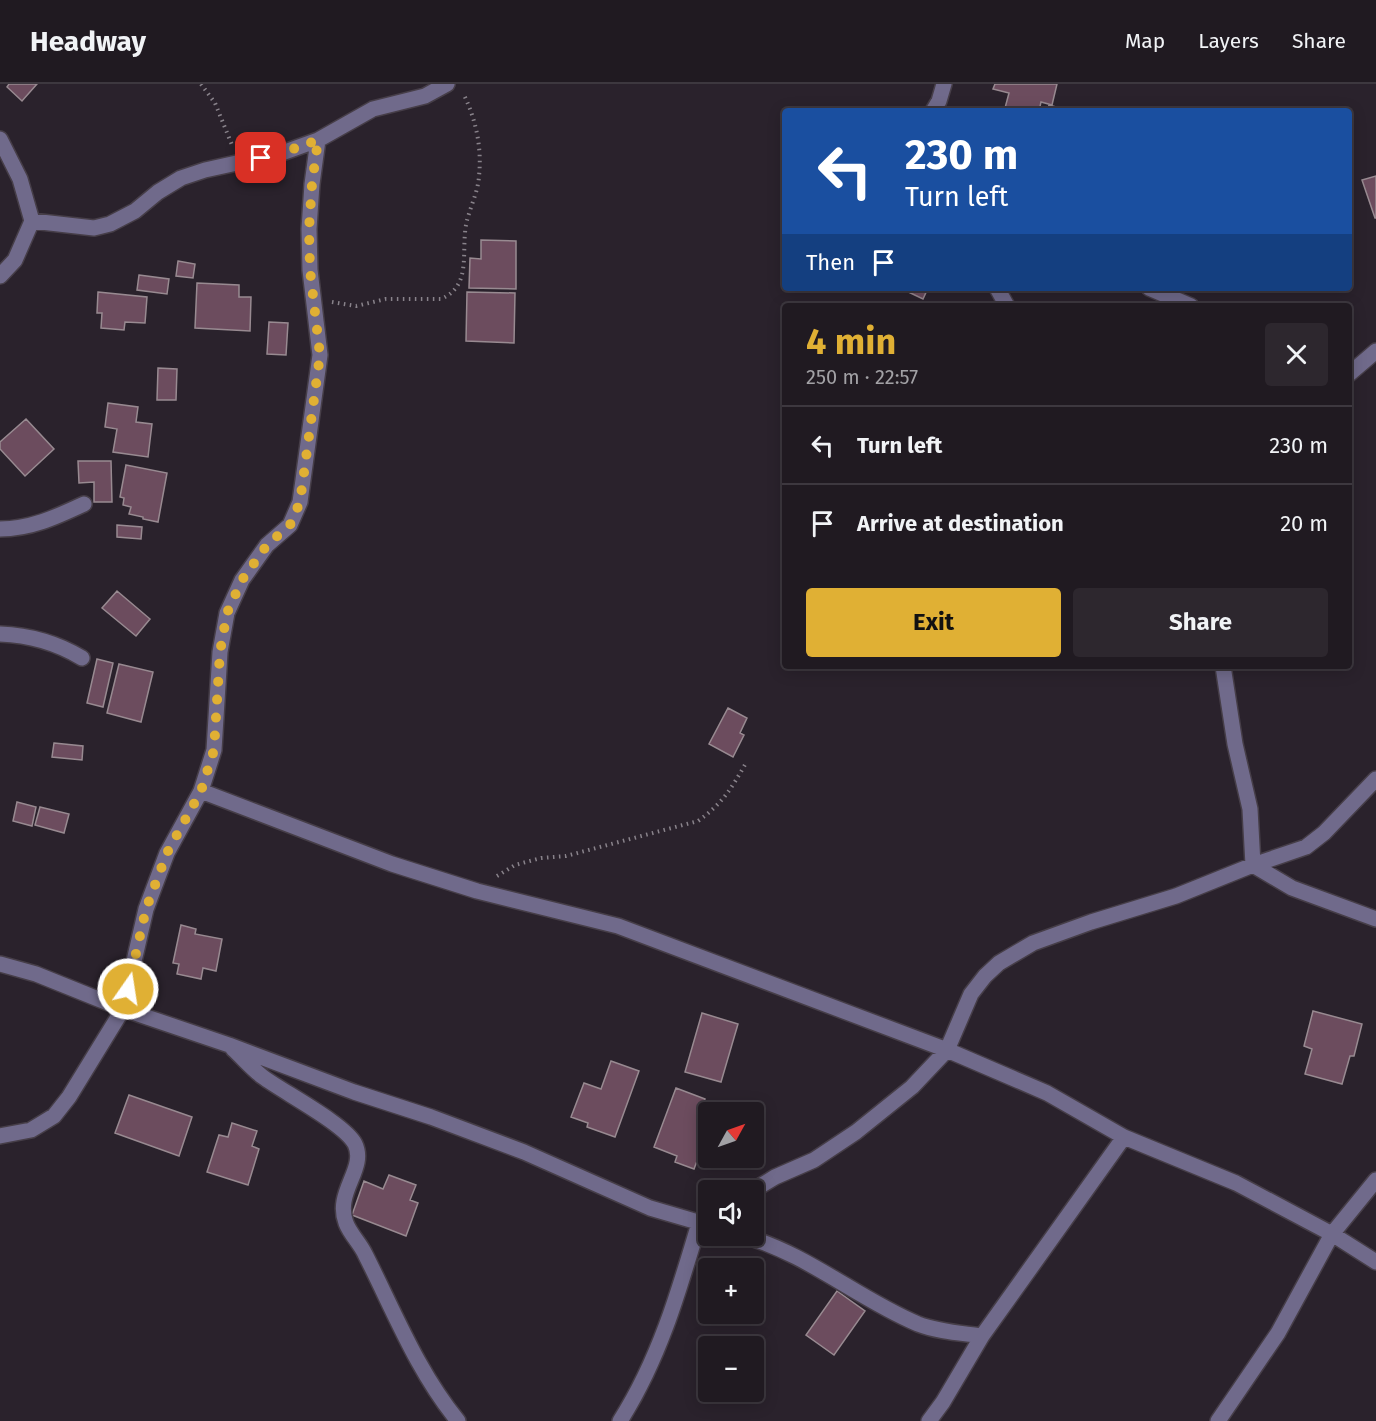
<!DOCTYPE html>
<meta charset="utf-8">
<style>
body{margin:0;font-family:"Fira Sans",sans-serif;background:#2d272e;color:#f1f3f6;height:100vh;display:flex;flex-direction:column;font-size:22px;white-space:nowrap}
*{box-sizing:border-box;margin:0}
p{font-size:20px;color:#a2a1a5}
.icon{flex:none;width:33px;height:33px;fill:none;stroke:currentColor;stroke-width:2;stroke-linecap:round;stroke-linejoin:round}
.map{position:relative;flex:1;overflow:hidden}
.sheet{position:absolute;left:782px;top:219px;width:570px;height:366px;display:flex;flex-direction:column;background:#201a21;border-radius:6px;box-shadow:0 3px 15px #0003,0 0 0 2px #3d383f}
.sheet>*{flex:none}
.guide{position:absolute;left:782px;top:24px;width:570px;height:183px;border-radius:6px;box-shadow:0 3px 15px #0003,0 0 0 2px #3d383f;background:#1a4fa0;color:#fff;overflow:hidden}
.needle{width:39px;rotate:50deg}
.controls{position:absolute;left:698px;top:1018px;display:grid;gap:12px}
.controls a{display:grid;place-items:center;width:66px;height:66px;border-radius:6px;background:#201a21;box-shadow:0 3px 15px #0003,0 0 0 2px #3d383f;font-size:30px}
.pin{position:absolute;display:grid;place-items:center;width:51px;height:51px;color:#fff;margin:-26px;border-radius:12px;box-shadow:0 3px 9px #0006}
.me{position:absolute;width:66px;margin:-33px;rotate:13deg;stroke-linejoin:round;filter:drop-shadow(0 0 4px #0008)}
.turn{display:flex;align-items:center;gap:21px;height:126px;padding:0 24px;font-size:27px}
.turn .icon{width:78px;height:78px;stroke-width:2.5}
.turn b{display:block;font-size:42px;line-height:51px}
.then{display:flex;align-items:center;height:57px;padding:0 24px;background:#0003;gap:12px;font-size:22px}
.round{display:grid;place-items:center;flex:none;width:63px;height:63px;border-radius:6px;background:#2d272e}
.head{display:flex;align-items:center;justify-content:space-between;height:102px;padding:0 24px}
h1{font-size:36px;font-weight:700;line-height:45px;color:#e0b034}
.button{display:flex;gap:12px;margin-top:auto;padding:12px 24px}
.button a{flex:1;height:69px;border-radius:6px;background:#e0b034;color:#111;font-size:24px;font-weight:700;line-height:69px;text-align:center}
.button a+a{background:#2d272e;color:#f1f3f6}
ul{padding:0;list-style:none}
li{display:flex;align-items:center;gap:18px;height:78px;padding:0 24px;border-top:2px solid #3d383f}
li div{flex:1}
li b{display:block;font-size:22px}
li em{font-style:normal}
header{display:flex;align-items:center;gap:36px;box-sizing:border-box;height:84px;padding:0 30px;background:#201a21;border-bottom:2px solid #3d383f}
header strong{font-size:28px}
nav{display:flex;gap:33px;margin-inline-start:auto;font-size:21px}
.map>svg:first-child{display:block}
.building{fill:#6c4c5e;stroke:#988a91;stroke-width:1.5}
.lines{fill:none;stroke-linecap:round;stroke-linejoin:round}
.street-casing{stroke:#463e48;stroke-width:18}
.path{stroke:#89838b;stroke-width:4;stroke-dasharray:1.5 4.5;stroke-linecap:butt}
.street{stroke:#706a8b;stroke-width:15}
.route{stroke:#e0b034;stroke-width:10;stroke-dasharray:0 18}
</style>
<header>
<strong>Headway</strong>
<nav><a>Map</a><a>Layers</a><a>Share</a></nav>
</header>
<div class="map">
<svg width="1376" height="1337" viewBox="0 0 1376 1337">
<rect width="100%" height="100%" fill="#2a222c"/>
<path class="building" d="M 9,0 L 37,0 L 22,17 L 7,3 Z
M 995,0 L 1057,0 L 1052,21 L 1041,18 L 1039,27 L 1015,27 L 1005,24 L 1009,9 L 993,5 Z
M 1049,21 L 1067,26 L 1067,27 L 1047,27 Z
M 1376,92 L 1376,134 L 1375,134 L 1362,96 Z
M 481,156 L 516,157 L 516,205 L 469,204 L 470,174 L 481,175 Z
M 178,177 L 195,180 L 193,194 L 176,192 Z
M 139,191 L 169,195 L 167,210 L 137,206 Z
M 197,199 L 239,201 L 239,213 L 251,213 L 250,247 L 195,244 Z
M 900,204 L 928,204 L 923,215 Z
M 98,208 L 147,213 L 145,239 L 125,238 L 124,246 L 101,244 L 102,229 L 97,229 Z
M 467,208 L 515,209 L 514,259 L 466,257 Z
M 269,238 L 288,239 L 286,271 L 267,270 Z
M 158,284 L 177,285 L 176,316 L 157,316 Z
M 108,319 L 138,323 L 136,338 L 152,340 L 148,373 L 113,368 L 117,345 L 105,343 Z
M 26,335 L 54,365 L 25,392 L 0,365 L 0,358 Z
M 78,377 L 111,377 L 112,418 L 94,418 L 94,398 L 79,399 Z
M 126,381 L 167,389 L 158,438 L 143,435 L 143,433 L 129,430 L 131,423 L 123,421 L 124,414 L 120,413 Z
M 117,441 L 142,443 L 141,455 L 117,453 Z
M 117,507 L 150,535 L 136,552 L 102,524 Z
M 97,575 L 113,579 L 103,623 L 87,619 Z
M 119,580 L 153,588 L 141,638 L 107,629 Z
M 728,624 L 747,634 L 740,649 L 744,651 L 733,673 L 709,660 Z
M 54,659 L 83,662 L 82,676 L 52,673 Z
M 17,718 L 36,723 L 32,742 L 13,737 Z
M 40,723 L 69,730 L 64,749 L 35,741 Z
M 181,841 L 196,845 L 195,850 L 222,855 L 216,887 L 203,884 L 201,895 L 177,890 L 179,880 L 173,879 Z
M 1313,927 L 1362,940 L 1354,972 L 1350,972 L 1342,1000 L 1305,990 L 1312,965 L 1304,962 Z
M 702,929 L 738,940 L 721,998 L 685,988 Z
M 611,977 L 639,987 L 615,1053 L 587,1043 L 588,1039 L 571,1033 L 584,999 L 601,1005 Z
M 676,1004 L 705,1015 L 701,1027 L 708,1030 L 708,1048 L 694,1085 L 675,1078 L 677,1072 L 654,1063 Z
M 129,1011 L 192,1033 L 179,1072 L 115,1049 Z
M 232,1039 L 257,1047 L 252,1062 L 259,1065 L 248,1101 L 207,1088 L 219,1051 L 228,1053 Z
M 389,1091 L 416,1101 L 410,1116 L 418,1119 L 406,1152 L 352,1131 L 364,1097 L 383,1105 Z
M 837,1207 L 865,1227 L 834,1271 L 806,1251 Z"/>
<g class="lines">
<g class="street-casing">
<path id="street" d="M 933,27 L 939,17 L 944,0
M 0,55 L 20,95 L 32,137 L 15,176 L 0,192
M 32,137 L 94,144 L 110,140 L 135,127 L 158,108 L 181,94 L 205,86 L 282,69 L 318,56 L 373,25 L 425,12 L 447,0
M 997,204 L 1007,222
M 1149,204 L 1191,222
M 1348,291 L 1376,267
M 0,445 C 31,445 56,433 84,420
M 0,550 C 29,551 57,559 82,574
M 1223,582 L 1235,660 L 1250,725 L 1253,781 L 1292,804 L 1376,835
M 201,707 L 392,780 L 477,807 L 618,842 L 947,966 L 1047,1009 L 1124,1053 L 1236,1099 L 1332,1150 L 1376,1178
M 0,880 L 36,890 L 123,925 L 229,961 L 354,1008 L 431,1033 L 524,1068 L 650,1124 L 708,1141
M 233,965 C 243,974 252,985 263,993 C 283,1008 345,1040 355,1060 C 367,1085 334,1108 346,1139 C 350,1150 360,1159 365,1170 C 394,1227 417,1287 458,1337
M 0,1052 L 31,1046 L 54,1032 L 69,1013 L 123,925 L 146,825 L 167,769 L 201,707 L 214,666 L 220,568 L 227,529 L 242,496 L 267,461 L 290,441 L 300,418 L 320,271 L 310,186 L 309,145 L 312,100 L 318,56
M 752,1107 L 775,1093 L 814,1076 L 856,1048 L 912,1003 L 947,966 L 971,910 L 985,892 L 999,879 L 1033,859 L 1091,838 L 1176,812 L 1253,781 L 1306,763 L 1324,749 L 1376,695
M 744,1152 C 808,1170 858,1215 918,1240 C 939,1248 961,1249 982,1252
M 620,1337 C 659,1276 679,1207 699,1139 L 706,1135
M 929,1337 L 943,1318 L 982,1252 L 1124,1053
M 1218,1337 L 1278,1249 L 1332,1150 L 1376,1096"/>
</g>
<path class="path" d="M 201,0 L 215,19 L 232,61
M 332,218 L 356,222 L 386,215 L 441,215 C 472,202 461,169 466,141 C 469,125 478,109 479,92 C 482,64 476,36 464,11
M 497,792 L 515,781 L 541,774 L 566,772 L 698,737 C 723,719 731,705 746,679"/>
<use href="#street" class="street"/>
</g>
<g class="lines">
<path class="route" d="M 128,905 L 146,825 L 167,769 L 201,707 L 214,666 L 220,568 L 227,529 L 242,496 L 267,461 L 290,441 L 300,418 L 320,271 L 310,186 L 309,145 L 312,100 L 318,56 L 282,69 L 261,74"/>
</g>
</svg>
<div class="controls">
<a><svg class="needle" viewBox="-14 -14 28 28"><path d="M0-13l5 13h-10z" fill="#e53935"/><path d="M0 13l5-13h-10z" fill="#a2a1a5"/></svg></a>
<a><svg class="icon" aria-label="sound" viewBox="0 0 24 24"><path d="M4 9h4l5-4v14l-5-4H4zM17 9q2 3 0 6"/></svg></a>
<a>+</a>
<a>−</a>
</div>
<div class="pin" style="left:261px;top:74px;background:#d93025"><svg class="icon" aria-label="arrive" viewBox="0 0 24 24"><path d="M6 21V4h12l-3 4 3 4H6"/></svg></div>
<svg class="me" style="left:128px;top:905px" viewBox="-20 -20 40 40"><circle r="17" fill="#e0b034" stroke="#fff" stroke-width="3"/><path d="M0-11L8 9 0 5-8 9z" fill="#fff"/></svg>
<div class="guide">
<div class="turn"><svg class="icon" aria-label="left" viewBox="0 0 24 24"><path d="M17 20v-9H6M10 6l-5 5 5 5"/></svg><div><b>230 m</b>Turn left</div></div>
<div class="then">Then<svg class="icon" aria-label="arrive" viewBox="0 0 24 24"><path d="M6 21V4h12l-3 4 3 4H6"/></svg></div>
</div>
<section class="sheet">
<div class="head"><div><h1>4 min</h1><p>250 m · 22:57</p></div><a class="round"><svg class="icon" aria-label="close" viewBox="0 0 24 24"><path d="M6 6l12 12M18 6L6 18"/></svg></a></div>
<ul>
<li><svg class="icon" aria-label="left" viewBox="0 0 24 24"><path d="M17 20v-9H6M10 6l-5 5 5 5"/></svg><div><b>Turn left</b></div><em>230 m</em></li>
<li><svg class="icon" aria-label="arrive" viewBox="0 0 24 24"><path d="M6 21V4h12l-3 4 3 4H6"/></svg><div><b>Arrive at destination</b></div><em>20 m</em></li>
</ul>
<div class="button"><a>Exit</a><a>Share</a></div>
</section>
</div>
